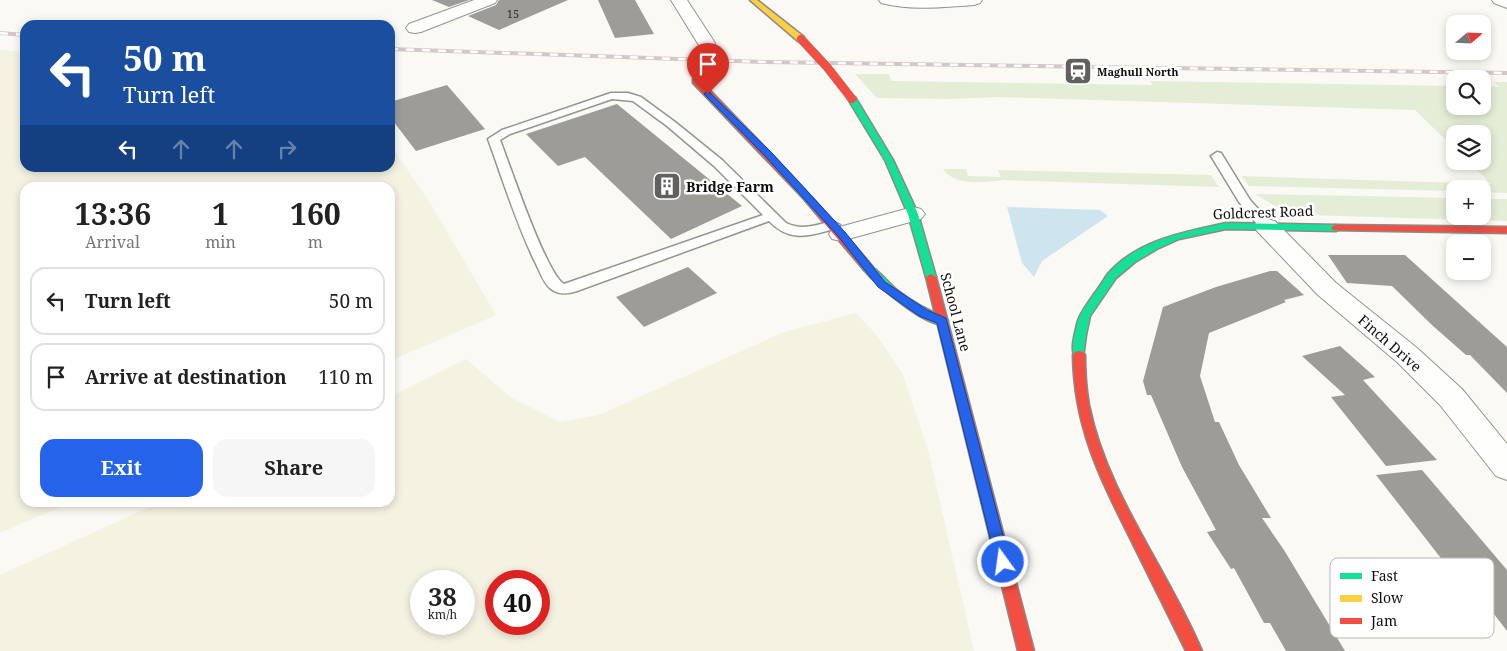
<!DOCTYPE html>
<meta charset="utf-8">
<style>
body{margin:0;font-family:"Noto Serif",serif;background:#f6f6f6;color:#222;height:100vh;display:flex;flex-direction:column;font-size:19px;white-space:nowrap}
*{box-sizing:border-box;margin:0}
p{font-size:16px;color:#767676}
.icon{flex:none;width:28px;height:28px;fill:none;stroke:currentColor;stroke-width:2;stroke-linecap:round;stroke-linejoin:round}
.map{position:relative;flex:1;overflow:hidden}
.sheet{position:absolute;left:20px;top:182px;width:375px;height:325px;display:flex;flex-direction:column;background:#fff;border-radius:15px;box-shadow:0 2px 8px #0003}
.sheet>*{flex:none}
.banner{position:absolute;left:20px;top:20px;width:375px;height:152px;border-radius:15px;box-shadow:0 2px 8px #0003;background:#1a4fa0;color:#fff;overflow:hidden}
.needle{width:32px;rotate:71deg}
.fabs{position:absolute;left:1446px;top:15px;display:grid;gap:10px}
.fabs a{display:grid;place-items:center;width:45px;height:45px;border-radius:10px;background:#fff;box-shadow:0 2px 8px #0003;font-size:25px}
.speed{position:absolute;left:410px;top:570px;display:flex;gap:10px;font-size:25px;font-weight:700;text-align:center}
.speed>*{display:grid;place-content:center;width:65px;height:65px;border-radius:50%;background:#fff;box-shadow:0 2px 8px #0003;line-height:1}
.speed small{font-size:12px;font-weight:400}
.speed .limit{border:8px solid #d22;background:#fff;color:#111}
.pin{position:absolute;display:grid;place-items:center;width:42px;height:42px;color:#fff;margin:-51px -21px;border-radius:50% 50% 50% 0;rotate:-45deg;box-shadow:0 0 5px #0007}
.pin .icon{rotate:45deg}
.me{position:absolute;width:55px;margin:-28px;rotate:346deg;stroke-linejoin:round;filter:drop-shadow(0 0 4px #0008)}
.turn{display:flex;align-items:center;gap:18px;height:105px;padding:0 20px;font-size:22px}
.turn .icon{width:65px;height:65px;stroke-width:2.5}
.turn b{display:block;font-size:35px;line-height:42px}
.lanes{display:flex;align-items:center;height:48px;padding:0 20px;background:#0003;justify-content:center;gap:25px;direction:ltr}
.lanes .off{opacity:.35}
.eta{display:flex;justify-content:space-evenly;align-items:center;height:85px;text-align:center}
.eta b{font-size:30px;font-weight:700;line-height:35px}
.action{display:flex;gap:10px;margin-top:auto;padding:10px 20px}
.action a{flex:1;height:58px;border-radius:15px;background:#2563eb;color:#fff;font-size:20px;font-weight:700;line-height:58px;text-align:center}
.action a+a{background:#f6f6f6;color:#222}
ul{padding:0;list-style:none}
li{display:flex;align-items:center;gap:15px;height:68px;margin:0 10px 8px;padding:0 10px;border:2px solid #e0e0e0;border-radius:15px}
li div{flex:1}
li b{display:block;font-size:19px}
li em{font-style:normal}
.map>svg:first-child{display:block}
.farmland{fill:#f4f2e1;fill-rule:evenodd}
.green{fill:#e4edd6}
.water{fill:#cee5f0}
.building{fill:#9e9c98}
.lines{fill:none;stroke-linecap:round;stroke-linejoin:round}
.lane-casing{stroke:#949491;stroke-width:3}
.street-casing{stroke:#949491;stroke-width:2}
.fast-casing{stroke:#8b8a88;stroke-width:3}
.slow-casing{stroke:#8b8a88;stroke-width:3}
.jam-casing{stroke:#8b8a88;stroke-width:3}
.lane{fill:#fefefd;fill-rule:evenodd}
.street{fill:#fefefd;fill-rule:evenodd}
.fast{fill:#16e098;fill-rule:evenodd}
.slow{fill:#ffcf43;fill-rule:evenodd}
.jam{fill:#f24e42;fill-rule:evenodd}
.rail-casing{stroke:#d5c7c8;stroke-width:4}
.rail{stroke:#fff;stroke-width:2.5;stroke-dasharray:8;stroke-linecap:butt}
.jam-bridge-casing{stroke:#8b8a88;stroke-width:9;stroke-linecap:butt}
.jam-bridge{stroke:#f24e42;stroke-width:8}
.route{fill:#2563eb;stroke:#184099}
.labels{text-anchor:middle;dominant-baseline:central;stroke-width:5;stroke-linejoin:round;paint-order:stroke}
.number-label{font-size:11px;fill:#323230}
.far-poi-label{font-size:11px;font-weight:bold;fill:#0e0e0e;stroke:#fff;text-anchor:start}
.poi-label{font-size:14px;font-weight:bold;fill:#0e0e0e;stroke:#fff;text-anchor:start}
.street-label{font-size:14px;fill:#0e0e0e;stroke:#fff}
.key{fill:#fff;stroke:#b7b7b7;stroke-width:1}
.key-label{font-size:14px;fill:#0e0e0e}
</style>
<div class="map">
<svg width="1507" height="651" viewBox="0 0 1507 651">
<rect width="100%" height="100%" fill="#faf9f3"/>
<path class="farmland" d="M 0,50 L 25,52 L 25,168 L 390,168 L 390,144 L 430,203 L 496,315 L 390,361 L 390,188 L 25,188 L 25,502 L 70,503 L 0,533 Z
M 856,313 L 878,337 L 903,375 L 928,450 L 974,651 L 0,651 L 0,575 L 158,503 L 390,502 L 390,397 L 466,359 L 510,397 L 560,422 L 599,415 L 784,332 ZM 421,581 L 464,581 L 464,624 L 421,624 ZM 496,581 L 539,581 L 539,624 L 496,624 Z"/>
<path class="green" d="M 855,74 L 889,74 L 891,81 L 1153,85 L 1150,81 L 1455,86 L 1455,106 L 1482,106 L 1483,86 L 1499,87 L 1494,82 L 1507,82 L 1507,193 L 1483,192 L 1482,189 L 1455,189 L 1455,191 L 1249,186 L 1241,176 L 1491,184 L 1468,161 L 1482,161 L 1482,134 L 1455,134 L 1455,149 L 1415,110 L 997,97 L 951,99 L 877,98 Z
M 943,169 L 966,169 L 968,176 L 1001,177 L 998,170 L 1211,175 L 1219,187 L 1003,180 C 985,182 955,187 943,169 Z
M 1255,194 L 1455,198 L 1455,216 L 1482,216 L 1483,199 L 1507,199 L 1507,221 L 1308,215 L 1280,209 Z"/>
<path class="water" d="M 1007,207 L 1100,210 L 1108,216 L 1042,261 L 1034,277 L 1022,263 Z"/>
<path class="building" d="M 432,0 L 469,0 L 449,7 Z
M 499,0 L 568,0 L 499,30 L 468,16 L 496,5 Z
M 598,0 L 635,0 L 654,34 L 615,38 Z
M 447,85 L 485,129 L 416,151 L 390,117 L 390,102 Z
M 617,104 L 742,206 L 671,239 L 585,157 L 558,166 L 526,134 Z
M 1328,255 L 1405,255 L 1507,347 L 1507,393 L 1470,355 L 1466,355 L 1433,326 L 1392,286 L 1347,283 Z
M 688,267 L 717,293 L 644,327 L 616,297 Z
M 1270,271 L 1277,271 L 1304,295 L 1284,300 L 1286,302 L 1209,333 L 1200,376 L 1215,422 L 1219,422 L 1239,465 L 1271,518 L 1262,518 L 1284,550 L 1345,651 L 1286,651 L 1270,623 L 1264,623 L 1234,568 L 1231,569 L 1207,532 L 1216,530 L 1182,467 L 1151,395 L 1147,395 L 1143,381 L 1163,307 L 1216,287 Z
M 1340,346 L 1375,377 L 1363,380 L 1437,460 L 1386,466 L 1331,397 L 1345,395 L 1302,356 Z
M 1422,470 L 1507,570 L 1507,631 L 1474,588 L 1465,589 L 1376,475 Z"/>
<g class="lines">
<g class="lane-casing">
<path id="lane" d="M 611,93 L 628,93 L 641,97 L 675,122 L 722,160 L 786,223 C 802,231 816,225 833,221 L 840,225 L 838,228 C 811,235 791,244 769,221 L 577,291 C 568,294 559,295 551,289 C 543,283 540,271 535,262 C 516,223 503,180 488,139 L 502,130 ZM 612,99 L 633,101 L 667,126 L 714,166 L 763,215 L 564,284 C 546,274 510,165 500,140 L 510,134 Z
M 1217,152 L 1221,153 L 1250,200 L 1271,223 L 1273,226 L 1271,229 L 1261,229 L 1239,202 L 1211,156 Z"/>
</g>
<g class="street-casing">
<path id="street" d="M 474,0 L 497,0 L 495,3 L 421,32 L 415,33 L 409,32 L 406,28 L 409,24 Z
M 671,0 L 687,0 L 715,43 L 712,47 L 706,48 L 700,47 Z
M 879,0 L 982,0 L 980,3 L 974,5 C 943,7 912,11 881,3 Z
M 1492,0 L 1507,0 L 1507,8 L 1494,3 Z
M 913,207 L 921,209 L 925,214 L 921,219 L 841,241 L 832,239 L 829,234 L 832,229 Z
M 1266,219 L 1275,221 L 1336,283 L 1417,348 L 1462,389 L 1507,444 L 1507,480 L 1496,476 L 1440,405 L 1397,362 L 1318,295 L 1257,231 L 1254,226 L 1257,221 Z"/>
</g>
<g class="fast-casing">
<path id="fast" d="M 849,97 L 855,97 L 893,160 L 918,214 L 936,277 L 935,279 L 931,280 L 926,277 L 908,214 L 885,160 L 848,99 Z
M 1226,223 L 1336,225 L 1341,228 L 1336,231 L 1226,229 L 1179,239 L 1157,249 L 1135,262 L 1116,278 L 1090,316 L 1086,335 L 1083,358 L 1075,358 C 1070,349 1075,334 1077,324 C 1080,312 1088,304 1094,294 C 1099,288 1103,281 1107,275 C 1136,240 1185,232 1226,223 Z
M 868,265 C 876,267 889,284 898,291 C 912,302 929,311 946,318 L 948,321 L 946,324 C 927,329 877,285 864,270 L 863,268 Z"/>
</g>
<g class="slow-casing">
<path id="slow" d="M 750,0 L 757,0 L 804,37 L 804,41 L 798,41 Z"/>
</g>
<g class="jam-casing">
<path id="jam" d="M 693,79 L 699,79 C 758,140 817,200 872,266 L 873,268 L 872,270 L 864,270 L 803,198 L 693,83 Z
M 1336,225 L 1507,227 L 1507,233 L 1333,230 L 1331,228 L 1333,226 Z
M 931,274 L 936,277 L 1034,651 L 1018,651 L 926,277 Z
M 1079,351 L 1083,352 L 1085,355 C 1085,372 1086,388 1089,405 C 1107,494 1167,568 1202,651 L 1186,651 C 1168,615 1150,578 1132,542 C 1100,478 1074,428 1073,355 L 1075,352 Z"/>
</g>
<use href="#lane" class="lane"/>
<use href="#street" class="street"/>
<use href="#fast" class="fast"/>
<use href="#slow" class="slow"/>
<use href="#jam" class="jam"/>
<g class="rail-casing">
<path id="rail" d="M 0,33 L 25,35
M 390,49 L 766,62 L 1507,73"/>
</g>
<use href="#rail" class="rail"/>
<g class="jam-bridge-casing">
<path id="jam-bridge" d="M 801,39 L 827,67 L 852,99"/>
</g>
<use href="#jam-bridge" class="jam-bridge"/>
</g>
<path class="route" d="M 708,91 L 771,152 L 845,232 L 885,282 L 927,310 L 946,318 L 1010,562 L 1008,566 L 1003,568 L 998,566 L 996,562 L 937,323 L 919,316 L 878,287 L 838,236 L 765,156 L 705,95 L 704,94 Z"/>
<defs>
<g id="station-square" transform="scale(1.4375)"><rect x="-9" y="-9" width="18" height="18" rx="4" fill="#61605e" stroke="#fff"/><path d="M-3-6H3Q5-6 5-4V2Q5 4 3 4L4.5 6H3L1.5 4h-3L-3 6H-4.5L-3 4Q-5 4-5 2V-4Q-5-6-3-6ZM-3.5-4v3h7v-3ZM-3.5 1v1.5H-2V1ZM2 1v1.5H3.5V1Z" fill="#fff"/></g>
<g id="building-square" transform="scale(1.4375)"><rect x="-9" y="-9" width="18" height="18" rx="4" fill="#61605e" stroke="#fff"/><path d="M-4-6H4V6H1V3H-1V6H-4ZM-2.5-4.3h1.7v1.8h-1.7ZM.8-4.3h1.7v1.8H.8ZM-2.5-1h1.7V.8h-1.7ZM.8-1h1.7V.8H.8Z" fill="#fff"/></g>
</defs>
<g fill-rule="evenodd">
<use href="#station-square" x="1078" y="71"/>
<use href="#building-square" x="667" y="186"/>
</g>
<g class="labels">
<g class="number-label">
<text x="513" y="13">15</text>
</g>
<g class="far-poi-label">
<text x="1097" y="71">Maghull North</text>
</g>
<g class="poi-label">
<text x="686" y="186">Bridge Farm</text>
</g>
<g class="street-label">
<text transform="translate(1263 212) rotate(-2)">Goldcrest Road</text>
<text transform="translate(956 312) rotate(75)">School Lane</text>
<text transform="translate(1390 343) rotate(41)">Finch Drive</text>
</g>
</g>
<rect x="1330" y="558" width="164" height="80" rx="8" class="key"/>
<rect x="1340" y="573" width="22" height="6" fill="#16e098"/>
<rect x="1340" y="595" width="22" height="7" fill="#ffcf43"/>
<rect x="1340" y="618" width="22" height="6" fill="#f24e42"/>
<g class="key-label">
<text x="1371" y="581">Fast</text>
<text x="1371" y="603">Slow</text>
<text x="1371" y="626">Jam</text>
</g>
</svg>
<div class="fabs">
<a><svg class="needle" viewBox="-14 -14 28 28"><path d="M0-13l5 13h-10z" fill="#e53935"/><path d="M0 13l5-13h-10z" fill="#767676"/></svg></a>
<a><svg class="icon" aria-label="search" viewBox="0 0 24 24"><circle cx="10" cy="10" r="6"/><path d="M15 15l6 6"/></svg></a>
<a><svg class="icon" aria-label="layers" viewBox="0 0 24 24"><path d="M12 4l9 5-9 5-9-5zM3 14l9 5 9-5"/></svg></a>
<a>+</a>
<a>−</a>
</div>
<div class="speed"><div>38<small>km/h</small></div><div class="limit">40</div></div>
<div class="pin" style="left:708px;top:94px;background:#d93025"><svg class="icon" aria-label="arrive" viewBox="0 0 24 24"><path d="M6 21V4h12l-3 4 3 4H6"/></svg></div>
<svg class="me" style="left:1003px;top:562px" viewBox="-20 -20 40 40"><circle r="17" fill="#2563eb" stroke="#fff" stroke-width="3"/><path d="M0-11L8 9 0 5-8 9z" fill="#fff"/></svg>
<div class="banner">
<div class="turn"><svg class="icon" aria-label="left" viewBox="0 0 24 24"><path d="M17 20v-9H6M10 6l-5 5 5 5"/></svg><div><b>50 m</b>Turn left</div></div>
<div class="lanes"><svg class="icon" aria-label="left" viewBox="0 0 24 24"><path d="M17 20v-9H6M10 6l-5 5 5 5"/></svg><svg class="icon off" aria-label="ahead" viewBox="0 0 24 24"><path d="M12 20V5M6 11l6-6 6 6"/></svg><svg class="icon off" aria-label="ahead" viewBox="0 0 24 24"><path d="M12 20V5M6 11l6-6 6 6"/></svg><svg class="icon off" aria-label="right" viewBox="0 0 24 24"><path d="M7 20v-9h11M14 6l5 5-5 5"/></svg></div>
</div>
<section class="sheet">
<div class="eta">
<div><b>13:36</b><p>Arrival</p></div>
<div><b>1</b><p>min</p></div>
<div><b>160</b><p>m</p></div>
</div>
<ul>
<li><svg class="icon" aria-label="left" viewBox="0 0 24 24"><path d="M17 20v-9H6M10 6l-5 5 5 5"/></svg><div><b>Turn left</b></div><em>50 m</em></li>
<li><svg class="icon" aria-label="arrive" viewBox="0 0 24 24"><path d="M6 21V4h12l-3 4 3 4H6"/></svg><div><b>Arrive at destination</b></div><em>110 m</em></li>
</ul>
<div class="action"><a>Exit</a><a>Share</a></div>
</section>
</div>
